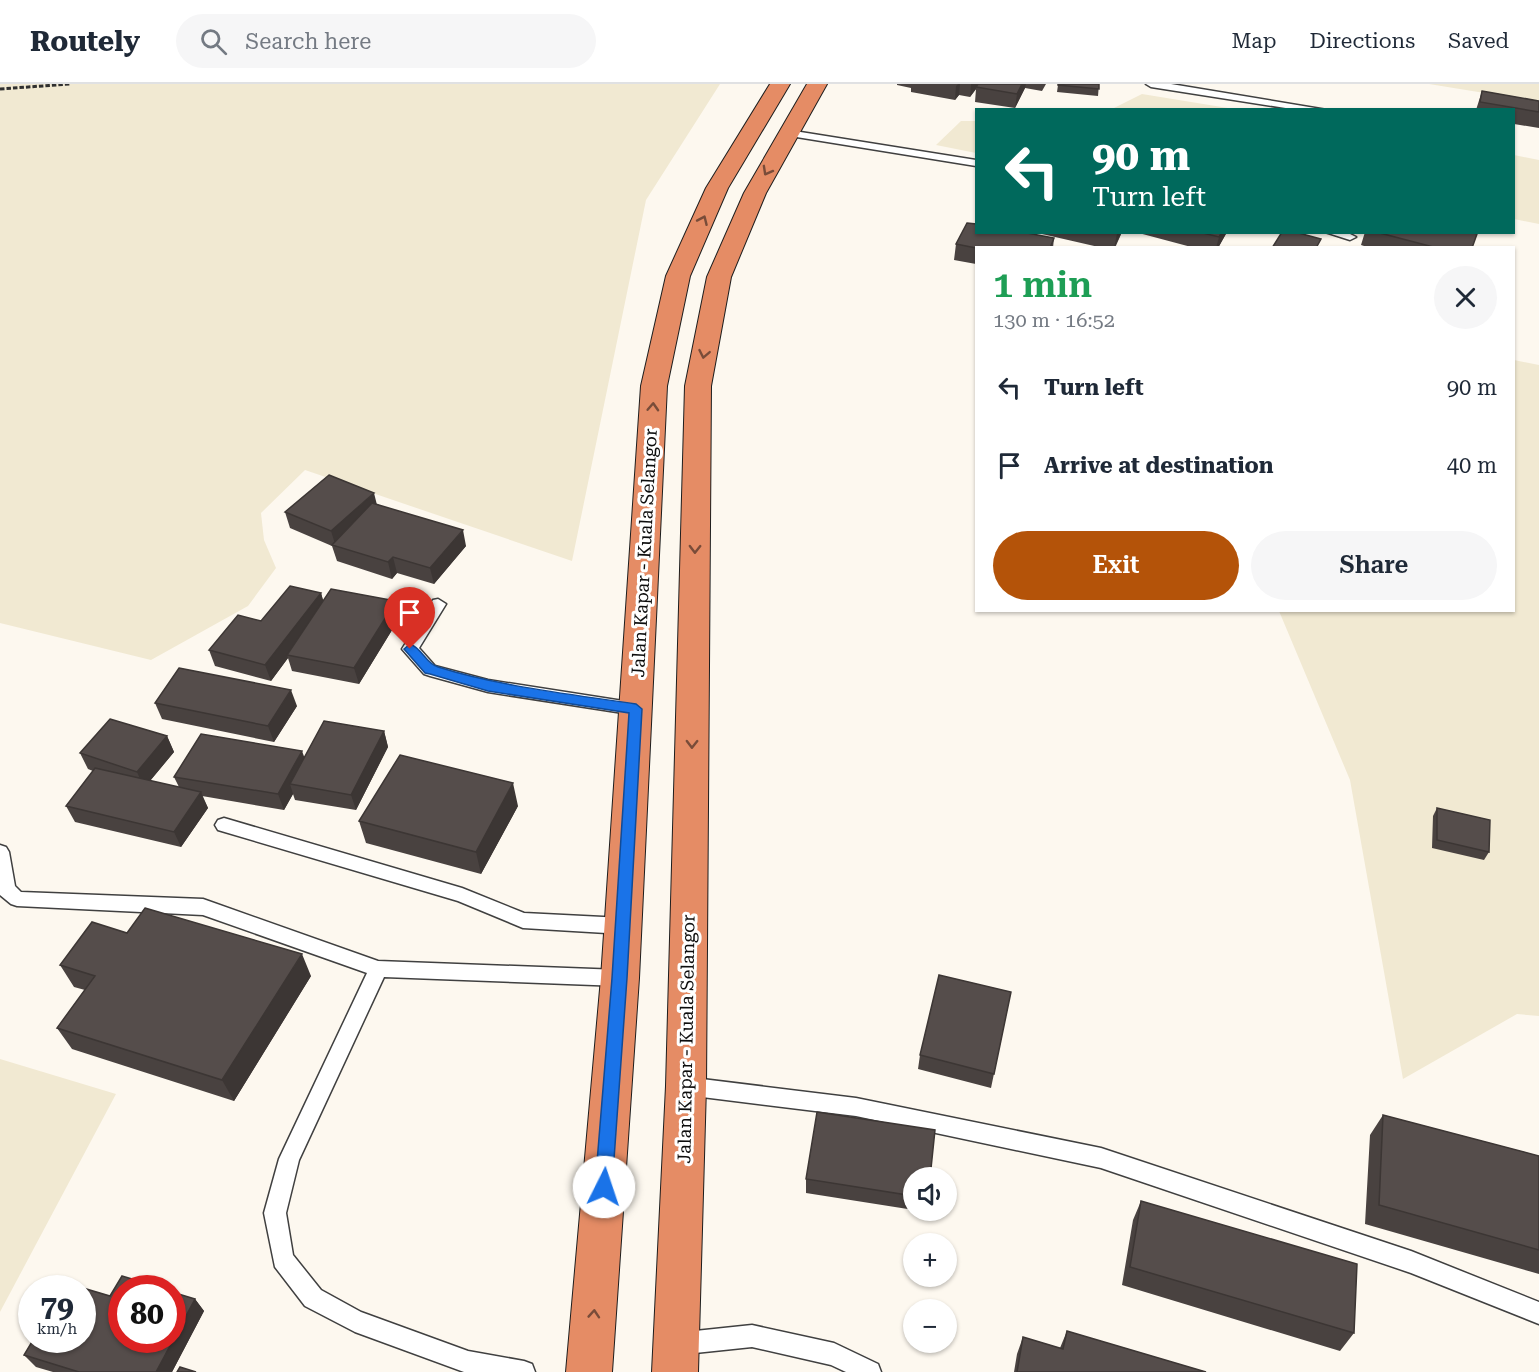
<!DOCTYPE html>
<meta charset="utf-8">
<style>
body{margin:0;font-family:"Roboto Serif",serif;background:#f6f6f7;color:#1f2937;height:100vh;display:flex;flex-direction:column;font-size:22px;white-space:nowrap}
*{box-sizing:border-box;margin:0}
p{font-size:20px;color:#747a83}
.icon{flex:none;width:33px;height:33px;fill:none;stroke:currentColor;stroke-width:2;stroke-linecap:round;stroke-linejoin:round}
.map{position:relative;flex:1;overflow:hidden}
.side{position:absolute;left:975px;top:162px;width:540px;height:366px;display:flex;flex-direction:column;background:#fff;border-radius:0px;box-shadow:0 2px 4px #0004}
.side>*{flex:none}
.hud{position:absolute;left:975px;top:24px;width:540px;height:126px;border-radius:0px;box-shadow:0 2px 4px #0004;background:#00695c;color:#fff;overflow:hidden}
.fabs{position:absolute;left:903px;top:1083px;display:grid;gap:12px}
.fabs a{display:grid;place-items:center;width:54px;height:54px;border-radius:50%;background:#fff;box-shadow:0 2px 4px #0004;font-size:30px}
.speed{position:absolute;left:18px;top:1191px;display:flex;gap:12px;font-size:30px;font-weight:700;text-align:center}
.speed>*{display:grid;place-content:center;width:78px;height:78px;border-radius:50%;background:#fff;box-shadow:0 2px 4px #0004;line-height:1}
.speed small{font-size:15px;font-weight:400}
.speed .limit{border:9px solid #d22;background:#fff;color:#111}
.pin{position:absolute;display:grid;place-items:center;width:51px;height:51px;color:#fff;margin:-62px -26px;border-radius:50% 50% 50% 0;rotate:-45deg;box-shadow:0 0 6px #0007}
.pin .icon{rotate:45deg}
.me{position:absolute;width:66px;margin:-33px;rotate:4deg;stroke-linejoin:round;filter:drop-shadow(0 0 4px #0008)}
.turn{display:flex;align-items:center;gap:21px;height:126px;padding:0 18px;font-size:27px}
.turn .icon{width:78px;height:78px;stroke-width:2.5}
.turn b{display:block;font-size:42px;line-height:51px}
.round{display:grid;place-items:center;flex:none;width:63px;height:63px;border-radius:32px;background:#f6f6f7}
.head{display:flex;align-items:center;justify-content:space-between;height:102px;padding:0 18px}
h1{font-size:36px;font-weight:600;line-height:45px;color:#1e9e55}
.action{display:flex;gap:12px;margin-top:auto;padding:12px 18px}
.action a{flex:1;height:69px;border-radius:36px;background:#b45309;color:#fff;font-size:24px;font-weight:600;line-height:69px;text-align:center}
.action a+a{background:#f6f6f7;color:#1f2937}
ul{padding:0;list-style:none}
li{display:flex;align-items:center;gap:18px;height:78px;padding:0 18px}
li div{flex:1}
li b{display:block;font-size:22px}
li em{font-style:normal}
header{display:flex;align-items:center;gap:36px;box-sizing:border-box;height:84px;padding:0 30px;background:#fff;border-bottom:2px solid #e0e1e3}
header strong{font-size:28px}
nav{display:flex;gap:33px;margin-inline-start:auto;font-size:21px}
.search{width:420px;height:54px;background:#f6f6f7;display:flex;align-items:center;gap:15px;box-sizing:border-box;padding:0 21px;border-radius:33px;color:#747a83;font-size:22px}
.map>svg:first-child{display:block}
.farmland{fill:#f1e9d2}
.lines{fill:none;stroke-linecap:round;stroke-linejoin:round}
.lane-casing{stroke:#404040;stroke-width:3}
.highway-casing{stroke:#1e1e1e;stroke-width:2}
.path{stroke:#2f2f2f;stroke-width:3;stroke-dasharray:4.5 2;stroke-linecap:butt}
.lane{fill:#fff;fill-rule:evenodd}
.highway{fill:#e58c65;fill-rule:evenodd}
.wall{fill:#494240}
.shaded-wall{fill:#3c3634}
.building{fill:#554d4b;stroke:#3c3634;stroke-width:1.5}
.oneway{stroke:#794c39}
.route{fill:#1a73e8;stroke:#114b97;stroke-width:1.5}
.labels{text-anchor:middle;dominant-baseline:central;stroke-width:6;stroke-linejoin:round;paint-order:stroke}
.street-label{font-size:18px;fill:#0d0d0d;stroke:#fff}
</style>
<header>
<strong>Routely</strong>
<div class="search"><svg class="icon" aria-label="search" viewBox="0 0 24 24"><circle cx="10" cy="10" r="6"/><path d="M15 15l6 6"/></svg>Search here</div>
<nav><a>Map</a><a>Directions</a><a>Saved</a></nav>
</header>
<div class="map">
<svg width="1539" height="1288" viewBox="0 0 1539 1288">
<rect width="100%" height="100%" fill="#fdf8ef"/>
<path class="farmland" d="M 0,0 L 720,0 L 646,116 L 572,477 L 305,386 L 261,429 L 264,456 L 276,484 L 248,522 L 151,576 L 0,539 Z
M 1429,0 L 1539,0 L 1539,18 Z
M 1142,10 L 1234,25 L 1112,25 Z
M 961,37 L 976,37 L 976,69 L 936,61 Z
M 1514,71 L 1539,76 L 1539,140 L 1514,135 Z
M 1514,276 L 1539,281 L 1539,932 L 1517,930 L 1403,995 L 1350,696 L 1279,527 L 1514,526 Z
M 0,975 L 116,1010 L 0,1228 Z"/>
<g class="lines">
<g class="lane-casing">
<path id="lane" d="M 1146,0 L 1171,0 L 1327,26 L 1298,26 L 1151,3 Z
M 788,46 L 976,76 L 976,82 L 784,51 L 783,49 Z
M 1325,148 L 1346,148 L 1356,153 L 1350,156 Z
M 438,515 L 446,520 L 419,564 L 435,582 L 488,596 L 636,619 L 642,621 L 644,625 L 642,629 L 636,631 L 488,608 L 430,592 L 424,590 L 402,565 L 433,516 Z
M 224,734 L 462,804 L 524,829 L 623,834 L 630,837 L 632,842 L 630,847 L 623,850 L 523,844 L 458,817 L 218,746 L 215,741 L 218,736 Z
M 0,761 L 6,763 L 9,768 L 15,802 L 21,808 L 203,815 L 378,877 L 620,886 L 627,888 L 629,894 L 627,900 L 620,902 L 384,893 L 299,1076 L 286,1129 L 293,1171 L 321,1206 L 361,1228 L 468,1267 L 524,1277 L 532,1280 L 535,1288 L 464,1288 L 355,1248 L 305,1222 L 275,1183 L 264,1129 L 279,1075 L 367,889 L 203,831 L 17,822 L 11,820 L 0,811 Z
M 686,993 L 856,1014 L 1101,1064 L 1411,1167 L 1539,1218 L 1539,1240 L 1411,1189 L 1101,1084 L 856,1032 L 686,1011 L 679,1008 L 676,1002 L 679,996 Z
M 752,1241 L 834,1259 L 878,1280 L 881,1288 L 846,1288 L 831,1281 L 752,1263 L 676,1271 L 668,1268 L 665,1260 L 668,1252 L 676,1249 Z"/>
</g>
<g class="highway-casing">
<path id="highway" d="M 770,0 L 790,0 L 728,104 L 690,192 L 667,302 L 639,894 L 612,1288 L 566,1288 L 601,894 L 641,302 L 666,192 L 706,104 Z
M 807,0 L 827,0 L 766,109 L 731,193 L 711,302 L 706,1002 L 698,1288 L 652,1288 L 666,1002 L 685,302 L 707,193 L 744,109 Z"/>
</g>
<path class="path" d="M 0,5 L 70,0"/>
<use href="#lane" class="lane"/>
<use href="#highway" class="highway"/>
</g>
<path class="wall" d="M 897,0 L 1046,0 L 1042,7 L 1025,4 L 1015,24 L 975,18 L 976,5 L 970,13 L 959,11 L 955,16 L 911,8 L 911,4 L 897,1 Z
M 1099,0 L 1098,12 L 1057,8 L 1058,1 Z
M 1482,7 L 1539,17 L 1539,44 L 1514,40 L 1514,26 L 1476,26 Z
M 1042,148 L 1122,148 L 1115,164 L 1103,164 L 1042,150 Z
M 1135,148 L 1227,148 L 1218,164 L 1195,164 Z
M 1365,148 L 1471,148 L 1472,164 L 1370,164 L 1361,161 Z
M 1054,154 L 1053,164 L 976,164 L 976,180 L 954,176 L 956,160 Z
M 377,420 L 466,462 L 434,500 L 397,489 L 392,495 L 337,477 L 332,462 L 290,444 L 285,428 Z
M 321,509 L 323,517 L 400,533 L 359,600 L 292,587 L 288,574 L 271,597 L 215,582 L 209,566 L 261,537 Z
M 155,619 L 297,622 L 274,658 L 162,635 Z
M 384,647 L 388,663 L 356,726 L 295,716 L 293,710 L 284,726 L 202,712 L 208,724 L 181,763 L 75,738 L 66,722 L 93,687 L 88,685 L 80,669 L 167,652 L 174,668 L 150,697 L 179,703 L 174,693 L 304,673 Z
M 518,722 L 481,790 L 366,759 L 359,737 Z
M 1437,724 L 1489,768 L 1484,776 L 1432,764 L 1433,732 Z
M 127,849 L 311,892 L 234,1017 L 72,965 L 57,944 L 85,906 L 74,903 L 60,881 Z
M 1011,908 L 991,1004 L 918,985 L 920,971 Z
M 1383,1031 L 1539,1072 L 1539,1190 L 1365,1140 L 1370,1051 Z
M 914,1094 L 914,1126 L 806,1109 L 806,1095 Z
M 1141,1117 L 1354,1249 L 1340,1267 L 1122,1201 L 1133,1136 Z
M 110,1212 L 195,1215 L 204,1227 L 172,1288 L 53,1288 L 36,1283 L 24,1271 Z
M 1067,1247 L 1206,1288 L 1014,1288 L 1017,1270 L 1023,1253 L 1060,1264 Z"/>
<path class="shaded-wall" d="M 958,0 L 960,0 L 959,11 L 955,16 L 956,2 Z
M 971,0 L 980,0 L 976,3 L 976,5 L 970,13 Z
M 1022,0 L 1026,0 L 1025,4 L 1015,24 L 1017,10 Z
M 1118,148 L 1122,148 L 1114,164 L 1117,150 Z
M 1222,148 L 1227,148 L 1218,164 L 1216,164 L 1219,153 Z
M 374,409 L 378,425 L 336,463 L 331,447 Z
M 463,446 L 466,462 L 434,500 L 430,484 Z
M 393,473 L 397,489 L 392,495 L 388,478 Z
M 321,509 L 326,526 L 287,571 L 288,574 L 271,597 L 265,581 Z
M 396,517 L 400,533 L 359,600 L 354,584 Z
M 291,606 L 297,622 L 274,658 L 268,642 Z
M 384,647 L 388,663 L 356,726 L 351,711 Z
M 167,652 L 174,668 L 144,704 L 137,688 Z
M 302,667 L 308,683 L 290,700 L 293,710 L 284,726 L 278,710 Z
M 513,699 L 518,722 L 481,790 L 476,768 Z
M 201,708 L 208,724 L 181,763 L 174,748 Z
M 302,870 L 311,892 L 234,1017 L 222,996 Z
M 195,1215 L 204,1227 L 172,1288 L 156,1288 Z"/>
<path class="building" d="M 978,0 L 1022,0 L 1017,10 L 976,3 Z
M 1058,0 L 1099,0 L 1099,5 L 1058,1 Z
M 1482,7 L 1539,17 L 1539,28 L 1480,18 Z
M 967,139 L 976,140 L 976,148 L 1022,148 L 1054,154 L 1050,164 L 976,164 L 956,160 Z
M 1199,148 L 1222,148 L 1219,153 Z
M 1282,148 L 1295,148 L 1321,155 L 1316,164 L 1272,164 Z
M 1376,148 L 1471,148 L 1477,150 L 1472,164 L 1437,164 Z
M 329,391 L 374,409 L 331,447 L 285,428 Z
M 372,419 L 463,446 L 430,484 L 393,473 L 388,478 L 332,461 Z
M 290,502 L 321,509 L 265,581 L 209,566 L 238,531 L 261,537 Z
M 331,505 L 396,517 L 354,584 L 287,571 Z
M 179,584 L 291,606 L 268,642 L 155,619 Z
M 110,635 L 167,652 L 137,688 L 80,669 Z
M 324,637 L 384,647 L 351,711 L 290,700 Z
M 201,650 L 302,667 L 278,710 L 174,693 Z
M 400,671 L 513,699 L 476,768 L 359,737 Z
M 95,684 L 201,708 L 174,748 L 66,722 Z
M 1437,724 L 1490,736 L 1489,768 L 1437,756 Z
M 145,824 L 302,870 L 222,996 L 57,944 L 95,892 L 60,881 L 92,838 L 127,849 Z
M 939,891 L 1011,908 L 994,990 L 920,971 Z
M 817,1028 L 935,1046 L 930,1094 L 914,1094 L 914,1112 L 806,1095 Z
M 1383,1031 L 1539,1072 L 1539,1166 L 1379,1121 Z
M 1141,1117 L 1357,1180 L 1354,1249 L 1130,1183 Z
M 122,1192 L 162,1204 L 122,1204 L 122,1256 L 172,1256 L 172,1208 L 195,1215 L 156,1288 L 79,1288 L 24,1271 L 33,1256 L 82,1256 L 82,1204 L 63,1204 L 66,1199 L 110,1212 Z
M 1067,1247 L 1206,1288 L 1017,1288 L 1023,1253 L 1063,1265 Z
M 180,1283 L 196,1288 L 177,1288 Z"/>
<defs><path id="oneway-chevron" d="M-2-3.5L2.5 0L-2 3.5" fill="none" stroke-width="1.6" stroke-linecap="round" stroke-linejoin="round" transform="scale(1.5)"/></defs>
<g class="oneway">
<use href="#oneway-chevron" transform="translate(767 87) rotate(119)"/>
<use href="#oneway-chevron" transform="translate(703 136) rotate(-66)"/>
<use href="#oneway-chevron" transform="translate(704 270) rotate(101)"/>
<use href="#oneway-chevron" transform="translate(653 323) rotate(-87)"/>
<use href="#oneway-chevron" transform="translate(695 465) rotate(91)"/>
<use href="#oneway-chevron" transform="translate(692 660) rotate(91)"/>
<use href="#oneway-chevron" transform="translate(594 1230) rotate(-86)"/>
</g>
<path class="route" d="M 410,560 C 422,564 426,580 438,583 C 502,603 570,610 636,620 L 642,625 L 627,894 L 612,1103 L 610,1109 L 604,1111 L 597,1109 L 595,1103 L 612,894 L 629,629 L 488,607 L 430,590 L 425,589 L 404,565 Z"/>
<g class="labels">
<g class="street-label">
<text transform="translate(644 469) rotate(-87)">Jalan Kapar - Kuala Selangor</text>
<text transform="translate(686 955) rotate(-89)">Jalan Kapar - Kuala Selangor</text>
</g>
</g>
</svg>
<div class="fabs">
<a><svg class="icon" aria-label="sound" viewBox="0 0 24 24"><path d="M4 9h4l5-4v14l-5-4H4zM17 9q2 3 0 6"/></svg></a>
<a>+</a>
<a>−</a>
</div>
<div class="speed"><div>79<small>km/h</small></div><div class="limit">80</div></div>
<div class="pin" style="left:410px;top:565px;background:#d93025"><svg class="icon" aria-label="arrive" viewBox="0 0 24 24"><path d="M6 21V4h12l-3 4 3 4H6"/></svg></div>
<svg class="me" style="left:604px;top:1103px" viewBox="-20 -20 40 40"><circle r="19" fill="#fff"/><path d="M0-13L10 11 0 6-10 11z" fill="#1a73e8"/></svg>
<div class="hud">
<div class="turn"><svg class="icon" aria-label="left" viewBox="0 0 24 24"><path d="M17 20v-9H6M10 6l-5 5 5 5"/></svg><div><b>90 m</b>Turn left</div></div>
</div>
<section class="side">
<div class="head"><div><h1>1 min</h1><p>130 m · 16:52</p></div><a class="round"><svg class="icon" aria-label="close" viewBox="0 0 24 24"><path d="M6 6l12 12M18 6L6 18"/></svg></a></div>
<ul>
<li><svg class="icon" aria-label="left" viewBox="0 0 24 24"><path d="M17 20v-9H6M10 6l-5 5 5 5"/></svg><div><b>Turn left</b></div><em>90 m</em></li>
<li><svg class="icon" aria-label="arrive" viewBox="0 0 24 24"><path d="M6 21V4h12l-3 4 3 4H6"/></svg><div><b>Arrive at destination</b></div><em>40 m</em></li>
</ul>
<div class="action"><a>Exit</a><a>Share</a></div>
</section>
</div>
